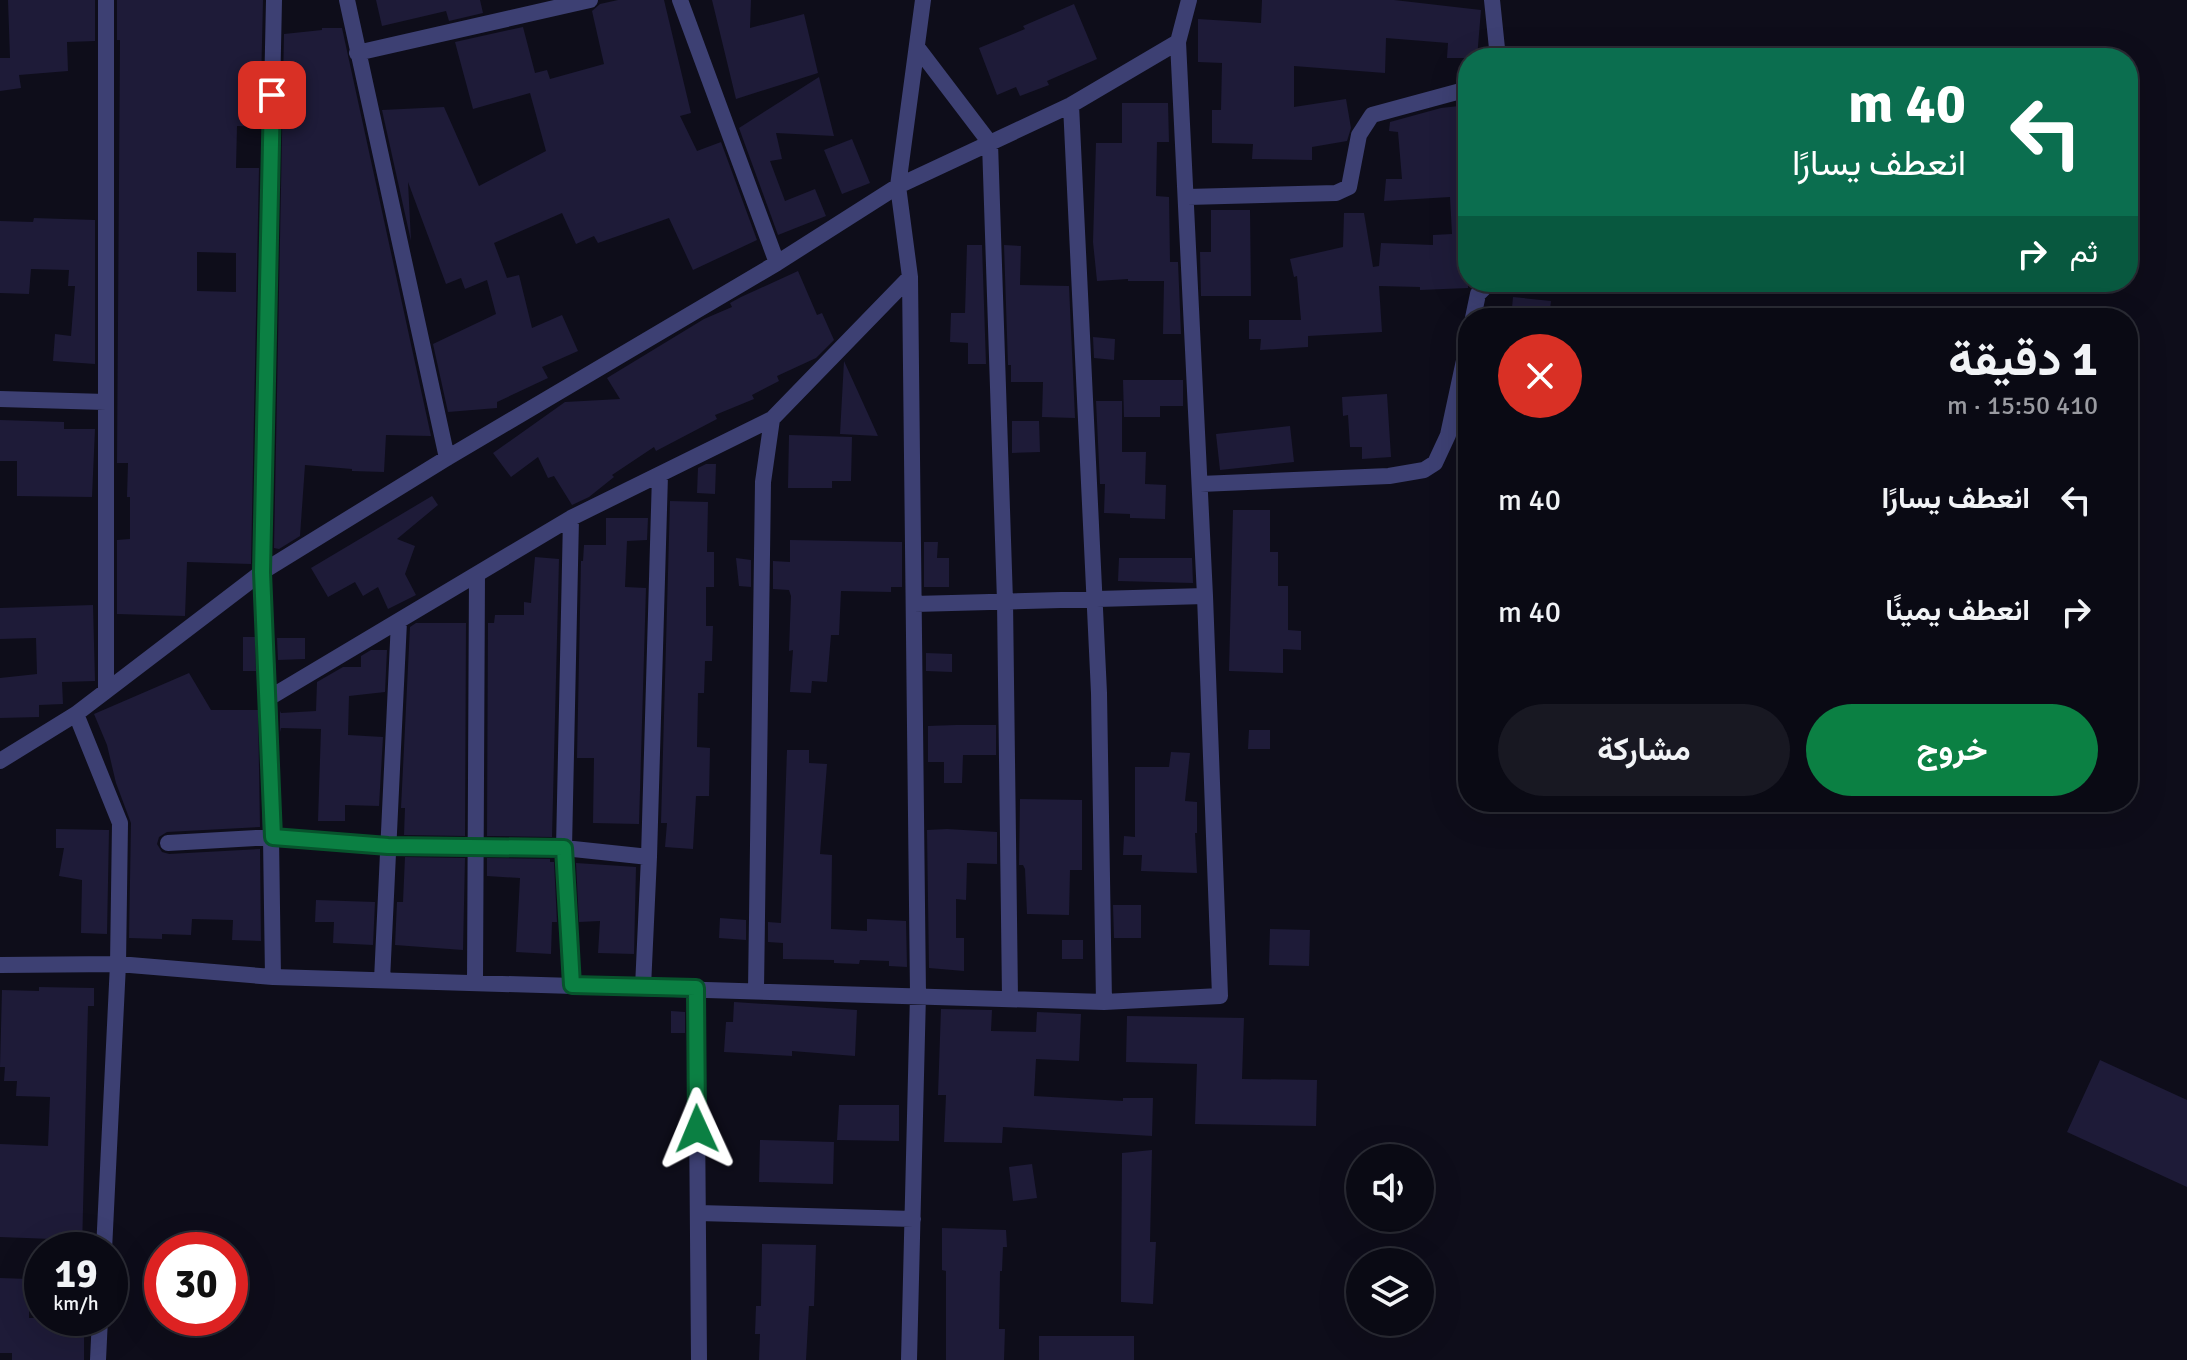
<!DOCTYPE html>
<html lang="ar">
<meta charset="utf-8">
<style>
body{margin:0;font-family:Signika,Vazirmatn,sans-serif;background:#181822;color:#f1f3f6;direction:rtl;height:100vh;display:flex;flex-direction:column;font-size:30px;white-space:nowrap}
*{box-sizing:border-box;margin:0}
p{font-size:26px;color:#999aa0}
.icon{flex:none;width:44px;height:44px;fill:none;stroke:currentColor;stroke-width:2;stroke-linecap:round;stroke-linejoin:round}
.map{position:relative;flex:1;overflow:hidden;direction:ltr}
.drawer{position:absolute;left:1458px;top:308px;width:680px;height:504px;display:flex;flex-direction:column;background:#0a0a14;border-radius:32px;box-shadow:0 8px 32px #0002,0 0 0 2px #2a2b34;direction:rtl}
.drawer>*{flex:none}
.guide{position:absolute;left:1458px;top:48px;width:680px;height:244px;border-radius:32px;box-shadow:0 8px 32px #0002,0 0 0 2px #2a2b34;direction:rtl;background:#0b6e4f;color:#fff;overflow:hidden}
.tools{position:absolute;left:1346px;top:1144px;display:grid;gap:16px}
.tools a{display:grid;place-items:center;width:88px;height:88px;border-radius:50%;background:#0a0a14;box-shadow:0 8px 32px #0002,0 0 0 2px #2a2b34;font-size:40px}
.speed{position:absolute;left:24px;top:1232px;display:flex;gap:16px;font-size:40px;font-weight:700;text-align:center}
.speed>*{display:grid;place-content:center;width:104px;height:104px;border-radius:50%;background:#0a0a14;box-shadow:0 8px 32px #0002,0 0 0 2px #2a2b34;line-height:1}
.speed small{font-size:20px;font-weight:400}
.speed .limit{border:12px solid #d22;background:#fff;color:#111}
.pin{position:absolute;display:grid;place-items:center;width:68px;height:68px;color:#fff;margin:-34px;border-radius:16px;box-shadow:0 4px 12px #0006}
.me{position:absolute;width:88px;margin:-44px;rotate:359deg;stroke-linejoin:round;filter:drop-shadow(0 0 6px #0008)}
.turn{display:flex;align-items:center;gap:28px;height:168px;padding:0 40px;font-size:36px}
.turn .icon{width:104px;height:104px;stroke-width:2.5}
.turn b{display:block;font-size:56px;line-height:68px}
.then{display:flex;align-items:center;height:76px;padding:0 40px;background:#0003;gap:16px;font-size:30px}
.round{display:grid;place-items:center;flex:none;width:84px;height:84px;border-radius:42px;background:#181822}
.summary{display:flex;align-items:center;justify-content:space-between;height:136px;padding:0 40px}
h1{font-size:48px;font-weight:700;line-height:60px}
.primary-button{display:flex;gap:16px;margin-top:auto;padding:16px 40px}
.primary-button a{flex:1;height:92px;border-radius:48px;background:#0b8043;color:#fff;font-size:32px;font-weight:700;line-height:92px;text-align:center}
.primary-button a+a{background:#181822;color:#f1f3f6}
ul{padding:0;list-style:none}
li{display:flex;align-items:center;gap:24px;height:112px;padding:0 40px}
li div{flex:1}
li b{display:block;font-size:30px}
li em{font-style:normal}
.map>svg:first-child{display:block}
.building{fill:#1e1b38;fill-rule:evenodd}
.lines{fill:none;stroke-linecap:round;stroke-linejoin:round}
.street{stroke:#3d4073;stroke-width:16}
.route-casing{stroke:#07532c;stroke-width:20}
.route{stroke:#0b8043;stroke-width:14}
</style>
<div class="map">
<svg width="2187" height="1360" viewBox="0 0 2187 1360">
<rect width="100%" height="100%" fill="#0e0d1a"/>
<path class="building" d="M 8,0 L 95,0 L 95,41 L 67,42 L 68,71 L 19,75 L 21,88 L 0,91 L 0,58 L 10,58 Z
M 117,0 L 263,0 L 260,127 L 237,126 L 236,168 L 259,168 L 251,564 L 187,562 L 185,616 L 117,614 L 117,540 L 130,539 L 130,497 L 127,497 L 128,463 L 117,463 L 120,40 L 117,40 ZM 197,252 L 236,253 L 236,292 L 197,291 Z
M 376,0 L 480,0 L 483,13 L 449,21 L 446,11 L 382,26 Z
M 618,0 L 664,0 L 691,113 L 680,116 L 697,151 L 721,142 L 757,240 L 693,270 L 669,218 L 598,243 L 594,236 L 576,244 L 562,213 L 494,243 L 507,278 L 519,275 L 532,328 L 562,315 L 578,351 L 542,367 L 548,378 L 497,402 L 497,408 L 448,412 L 433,344 L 496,314 L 487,280 L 465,289 L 461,278 L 446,284 L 408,182 L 411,241 L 382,110 L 444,107 L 479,186 L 546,151 L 530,93 L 473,109 L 455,42 L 523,27 L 535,73 L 547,70 L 550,79 L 604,64 L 592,11 L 600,4 Z
M 712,0 L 751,0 L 750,28 L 804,14 L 818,73 L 736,99 Z
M 1262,0 L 1394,0 L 1481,10 L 1477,58 L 1447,58 L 1448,43 L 1386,38 L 1385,73 L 1294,66 L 1294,107 L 1346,99 L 1351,128 L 1347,141 L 1312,147 L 1312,160 L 1252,159 L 1253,144 L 1212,143 L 1212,110 L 1221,110 L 1222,63 L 1198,62 L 1198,19 L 1261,23 Z
M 1074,4 L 1097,59 L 1047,81 L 1049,85 L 1020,96 L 1016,87 L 997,95 L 979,48 L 1025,29 L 1023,26 Z
M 322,28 L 342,28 L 431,436 L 386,435 L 384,472 L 352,471 L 352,469 L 305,465 L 300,536 L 279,549 L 274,548 L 284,34 L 322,30 Z
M 819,77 L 834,136 L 776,133 L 782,159 L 770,161 L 785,201 L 815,189 L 826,216 L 778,235 L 739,128 Z
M 1122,103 L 1168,103 L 1169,142 L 1157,142 L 1156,196 L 1169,197 L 1170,262 L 1178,262 L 1181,334 L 1163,334 L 1164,281 L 1128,281 L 1128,279 L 1097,281 L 1093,242 L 1096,143 L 1122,143 Z
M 1468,105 L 1468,288 L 1420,290 L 1420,287 L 1379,286 L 1382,332 L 1308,336 L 1308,347 L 1260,350 L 1261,339 L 1249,339 L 1249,320 L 1301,320 L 1297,276 L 1294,277 L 1290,259 L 1343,247 L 1344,213 L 1364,213 L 1373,267 L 1379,266 L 1381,243 L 1433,245 L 1433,235 L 1452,234 L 1450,197 L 1384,201 L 1386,179 L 1402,179 L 1398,132 L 1389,131 L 1390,122 L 1441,108 Z
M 852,139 L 870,183 L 842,194 L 824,150 Z
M 1211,210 L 1250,210 L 1251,296 L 1201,296 L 1200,252 L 1211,252 Z
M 34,218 L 95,220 L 95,364 L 53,361 L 55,334 L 71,336 L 75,286 L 68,286 L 69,270 L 31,269 L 29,294 L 0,293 L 0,221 L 33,222 Z
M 967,245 L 982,245 L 986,364 L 968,364 L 968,343 L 950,342 L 951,313 L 965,313 Z
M 1004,245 L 1021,246 L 1020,285 L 1069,286 L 1075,418 L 1042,417 L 1043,382 L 1011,382 L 1011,365 L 1008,365 Z
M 798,271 L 817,315 L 822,313 L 834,340 L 816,358 L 777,376 L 779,381 L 752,395 L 754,399 L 715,415 L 717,419 L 656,451 L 654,447 L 612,475 L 614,477 L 589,497 L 572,505 L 554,476 L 548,478 L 538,457 L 511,477 L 493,453 L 565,402 L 620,399 L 607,378 L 704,319 L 732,307 L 730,303 L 741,297 Z
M 1513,297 L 1551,301 L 1549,318 L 1511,318 Z
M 1093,337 L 1115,339 L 1114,360 L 1094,358 Z
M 844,361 L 878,436 L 840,434 Z
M 1123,380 L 1183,380 L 1183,406 L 1160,406 L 1160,417 L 1124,417 Z
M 1387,394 L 1391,457 L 1362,459 L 1362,447 L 1350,447 L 1348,415 L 1343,416 L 1342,397 Z
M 1096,401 L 1122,401 L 1122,452 L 1146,452 L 1145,484 L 1166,485 L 1165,519 L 1130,518 L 1130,514 L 1104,513 L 1105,484 L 1100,484 Z
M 0,420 L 64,422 L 64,429 L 95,429 L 92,497 L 17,496 L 17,461 L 0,461 Z
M 1012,421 L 1039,421 L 1040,452 L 1012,453 Z
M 1290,426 L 1294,462 L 1220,470 L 1216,434 Z
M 789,435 L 852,437 L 851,481 L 832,481 L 832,488 L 788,488 Z
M 706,464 L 716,464 L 715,494 L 697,493 L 698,468 Z
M 432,496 L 438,505 L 397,539 L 415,546 L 405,574 L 416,595 L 388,609 L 378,587 L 363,596 L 355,582 L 328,597 L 311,568 Z
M 670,501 L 708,502 L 707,552 L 714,552 L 714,587 L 706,587 L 706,626 L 713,626 L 712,661 L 705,661 L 704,693 L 698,693 L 697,747 L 710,748 L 709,796 L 696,796 L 693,849 L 665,847 L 667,823 L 661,823 Z
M 1233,510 L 1270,510 L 1270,552 L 1278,552 L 1278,586 L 1288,586 L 1288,630 L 1301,631 L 1301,650 L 1283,649 L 1283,673 L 1229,671 Z
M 606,518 L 648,518 L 647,540 L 627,541 L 625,587 L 646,588 L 639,824 L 593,823 L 594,758 L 577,758 L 581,561 L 583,561 L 584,545 L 606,545 Z
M 790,540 L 902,542 L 902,587 L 891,587 L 891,592 L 841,591 L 839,635 L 831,635 L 827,682 L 812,681 L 811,693 L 790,692 L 793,650 L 789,651 L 791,596 L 789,590 L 773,589 L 773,561 L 790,562 Z
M 924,542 L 938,542 L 937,558 L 949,558 L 949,587 L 924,587 Z
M 535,557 L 559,559 L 552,837 L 487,836 L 488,623 L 494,623 L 495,615 L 524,615 L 524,602 L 531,603 Z
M 736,558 L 751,560 L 751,587 L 739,586 Z
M 1119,558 L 1192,558 L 1193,583 L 1118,581 Z
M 93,605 L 95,681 L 62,682 L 63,704 L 39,705 L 39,717 L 0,718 L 0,678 L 37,674 L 36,638 L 0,639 L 0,608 Z
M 416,623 L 466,623 L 465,836 L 404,835 L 405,808 L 401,808 L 410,627 Z
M 243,637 L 255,637 L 256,671 L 243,671 Z
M 277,638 L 305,638 L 305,659 L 278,660 Z
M 371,650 L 387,650 L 385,692 L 349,696 L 348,735 L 383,737 L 379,806 L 345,805 L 345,821 L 318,821 L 321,729 L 281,728 L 280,732 L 280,711 L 281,713 L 316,711 L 317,682 L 343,667 L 361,667 L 361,656 Z
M 926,653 L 952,654 L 952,672 L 926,671 Z
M 189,673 L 211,710 L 258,710 L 260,827 L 167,832 L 159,837 L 157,844 L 162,852 L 169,854 L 260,849 L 261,941 L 232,940 L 233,920 L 192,919 L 191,935 L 162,934 L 162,939 L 129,938 L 131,823 L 116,783 L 107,745 L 94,714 Z
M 956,725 L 996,725 L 996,755 L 963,755 L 962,783 L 944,783 L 944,762 L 928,762 L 928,726 Z
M 1249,730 L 1270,730 L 1270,749 L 1248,749 Z
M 787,750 L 809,750 L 809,763 L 827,764 L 820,854 L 832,855 L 831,929 L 867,931 L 867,919 L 906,921 L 907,967 L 889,966 L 889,961 L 860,960 L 859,964 L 834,963 L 834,960 L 783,959 L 783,943 L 768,942 L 768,922 L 781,923 Z
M 1171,752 L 1190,753 L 1185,801 L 1197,802 L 1197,833 L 1195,833 L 1197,873 L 1141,871 L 1142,855 L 1123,855 L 1124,836 L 1135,837 L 1135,767 L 1169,767 Z
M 1020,799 L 1082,800 L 1082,870 L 1070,870 L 1069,915 L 1027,914 L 1025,869 L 1023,865 L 1019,865 Z
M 56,829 L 109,830 L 107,934 L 81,933 L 82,880 L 59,876 L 64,848 L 56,848 Z
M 947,829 L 997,832 L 997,864 L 967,863 L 966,900 L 956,899 L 956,938 L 964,938 L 964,971 L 929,968 L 927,830 Z
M 405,857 L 465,858 L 463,950 L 395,945 L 397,902 L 403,902 Z
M 487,858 L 550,859 L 550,862 L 554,862 L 557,922 L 552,922 L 551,954 L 516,952 L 520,878 L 487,876 Z
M 576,863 L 636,867 L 634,954 L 598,953 L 600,921 L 579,922 Z
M 316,900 L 375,902 L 373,945 L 333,943 L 334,922 L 315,922 Z
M 1113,905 L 1141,905 L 1141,938 L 1114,938 Z
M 720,918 L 746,920 L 746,940 L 719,938 Z
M 1270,929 L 1310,930 L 1309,966 L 1269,965 Z
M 1062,940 L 1083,940 L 1083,959 L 1062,959 Z
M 39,987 L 94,988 L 94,1006 L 88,1006 L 82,1250 L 51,1250 L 52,1239 L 0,1237 L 0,1144 L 48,1146 L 50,1097 L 16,1096 L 17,1081 L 4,1081 L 5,1067 L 0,1067 L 2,990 L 39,991 Z
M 734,1002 L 857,1010 L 855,1056 L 792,1051 L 792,1056 L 724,1052 L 726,1022 L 733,1022 Z
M 941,1009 L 992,1010 L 991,1031 L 1036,1032 L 1037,1012 L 1081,1014 L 1079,1061 L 1036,1059 L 1034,1096 L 1123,1101 L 1123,1098 L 1153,1098 L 1152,1136 L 1003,1127 L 1002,1143 L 944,1142 L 946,1095 L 938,1095 Z
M 671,1011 L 685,1012 L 685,1033 L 671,1033 Z
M 1127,1016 L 1244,1018 L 1242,1079 L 1317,1080 L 1316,1126 L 1195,1124 L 1197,1064 L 1126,1062 Z
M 2100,1060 L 2187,1100 L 2187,1187 L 2067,1132 Z
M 839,1105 L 899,1105 L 899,1141 L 837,1140 Z
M 760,1140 L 834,1142 L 833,1184 L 759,1182 Z
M 1152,1150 L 1150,1242 L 1156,1242 L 1153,1304 L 1121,1302 L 1122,1153 Z
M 1032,1164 L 1037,1198 L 1013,1201 L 1009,1167 Z
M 942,1228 L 1006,1230 L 1007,1247 L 1003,1247 L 1002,1271 L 1000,1271 L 999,1329 L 1005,1329 L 1004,1360 L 946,1360 L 946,1271 L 942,1270 Z
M 762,1244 L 816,1245 L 814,1306 L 809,1306 L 806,1360 L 759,1360 L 760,1334 L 755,1334 L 756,1306 L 761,1306 Z
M 0,1278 L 29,1279 L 29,1318 L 81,1318 L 80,1331 L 84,1331 L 84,1360 L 12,1360 L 12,1353 L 0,1353 Z
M 1039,1336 L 1134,1336 L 1134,1360 L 1039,1360 Z"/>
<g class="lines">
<path class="street" d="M 106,0 L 106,689
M 347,0 L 447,458
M 680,0 L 777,263
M 1492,0 L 1498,58
M 917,47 L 990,143 L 1005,601 L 1010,998
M 357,53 L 590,0
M 1071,105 L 1099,693 L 1104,1002
M 1187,197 L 1336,193 L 1349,187 L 1359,135 L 1372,115 L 1468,89
M 1473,318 L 1478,294 L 1490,282
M 0,399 L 106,402
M 1200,484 L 1389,476 L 1424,470 L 1435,463 L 1448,435 L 1468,342
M 571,518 L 564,848 L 572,985
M 914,604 L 1205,596
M 269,698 L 571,518 L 772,419 L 910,277
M 76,714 L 120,823 L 118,964 L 104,1250
M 0,761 L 76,714 L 262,572 L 447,458 L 777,263 L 898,186 L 1071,105 L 1178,42 L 1189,0
M 168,843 L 273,837 L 388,846 L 564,848 L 649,857
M 0,965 L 118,964 L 273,977 L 1104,1002 L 1220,996 L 1205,596 L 1178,42
M 273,977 L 269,698 L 262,572 L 274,0
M 382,980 L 399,621
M 475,982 L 477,574
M 643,987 L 649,857 L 660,475
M 696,988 L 699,1360
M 756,990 L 763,482 L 772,419
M 698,1213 L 913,1219
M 98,1360 L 100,1318
M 909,1360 L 918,994 L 910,277 L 898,186 L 923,0"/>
</g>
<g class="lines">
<g class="route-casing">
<path id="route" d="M 272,95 L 262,572 L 273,837 L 388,846 L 564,848 L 572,985 L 696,988 L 697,1129"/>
</g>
<use href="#route" class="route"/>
</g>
</svg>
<div class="tools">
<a><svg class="icon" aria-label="sound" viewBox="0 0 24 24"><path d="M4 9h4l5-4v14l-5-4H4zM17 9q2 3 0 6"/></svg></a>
<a><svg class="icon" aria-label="layers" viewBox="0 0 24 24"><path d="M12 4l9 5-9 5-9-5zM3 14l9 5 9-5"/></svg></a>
</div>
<div class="speed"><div>19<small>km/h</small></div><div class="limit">30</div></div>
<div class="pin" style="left:272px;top:95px;background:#d93025"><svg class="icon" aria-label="arrive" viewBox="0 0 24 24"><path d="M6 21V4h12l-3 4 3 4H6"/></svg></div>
<svg class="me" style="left:697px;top:1129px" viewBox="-20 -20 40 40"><path d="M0-17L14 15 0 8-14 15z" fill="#0b8043" stroke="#fff" stroke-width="4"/></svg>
<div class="guide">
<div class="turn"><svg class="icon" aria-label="left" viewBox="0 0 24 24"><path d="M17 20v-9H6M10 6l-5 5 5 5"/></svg><div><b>40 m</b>انعطف يسارًا</div></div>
<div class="then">ثم<svg class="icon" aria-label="right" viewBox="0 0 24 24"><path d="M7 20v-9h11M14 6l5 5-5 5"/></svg></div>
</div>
<section class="drawer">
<div class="summary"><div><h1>1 دقيقة</h1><p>410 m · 15:50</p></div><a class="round" style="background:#d93025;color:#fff"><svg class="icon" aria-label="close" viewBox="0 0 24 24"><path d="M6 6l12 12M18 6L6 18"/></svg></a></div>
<ul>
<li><svg class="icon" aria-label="left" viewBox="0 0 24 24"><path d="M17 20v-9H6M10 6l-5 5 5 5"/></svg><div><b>انعطف يسارًا</b></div><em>40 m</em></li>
<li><svg class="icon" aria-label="right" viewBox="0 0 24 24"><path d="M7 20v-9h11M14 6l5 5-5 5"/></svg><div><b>انعطف يمينًا</b></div><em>40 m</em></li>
</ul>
<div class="primary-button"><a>خروج</a><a>مشاركة</a></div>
</section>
</div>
